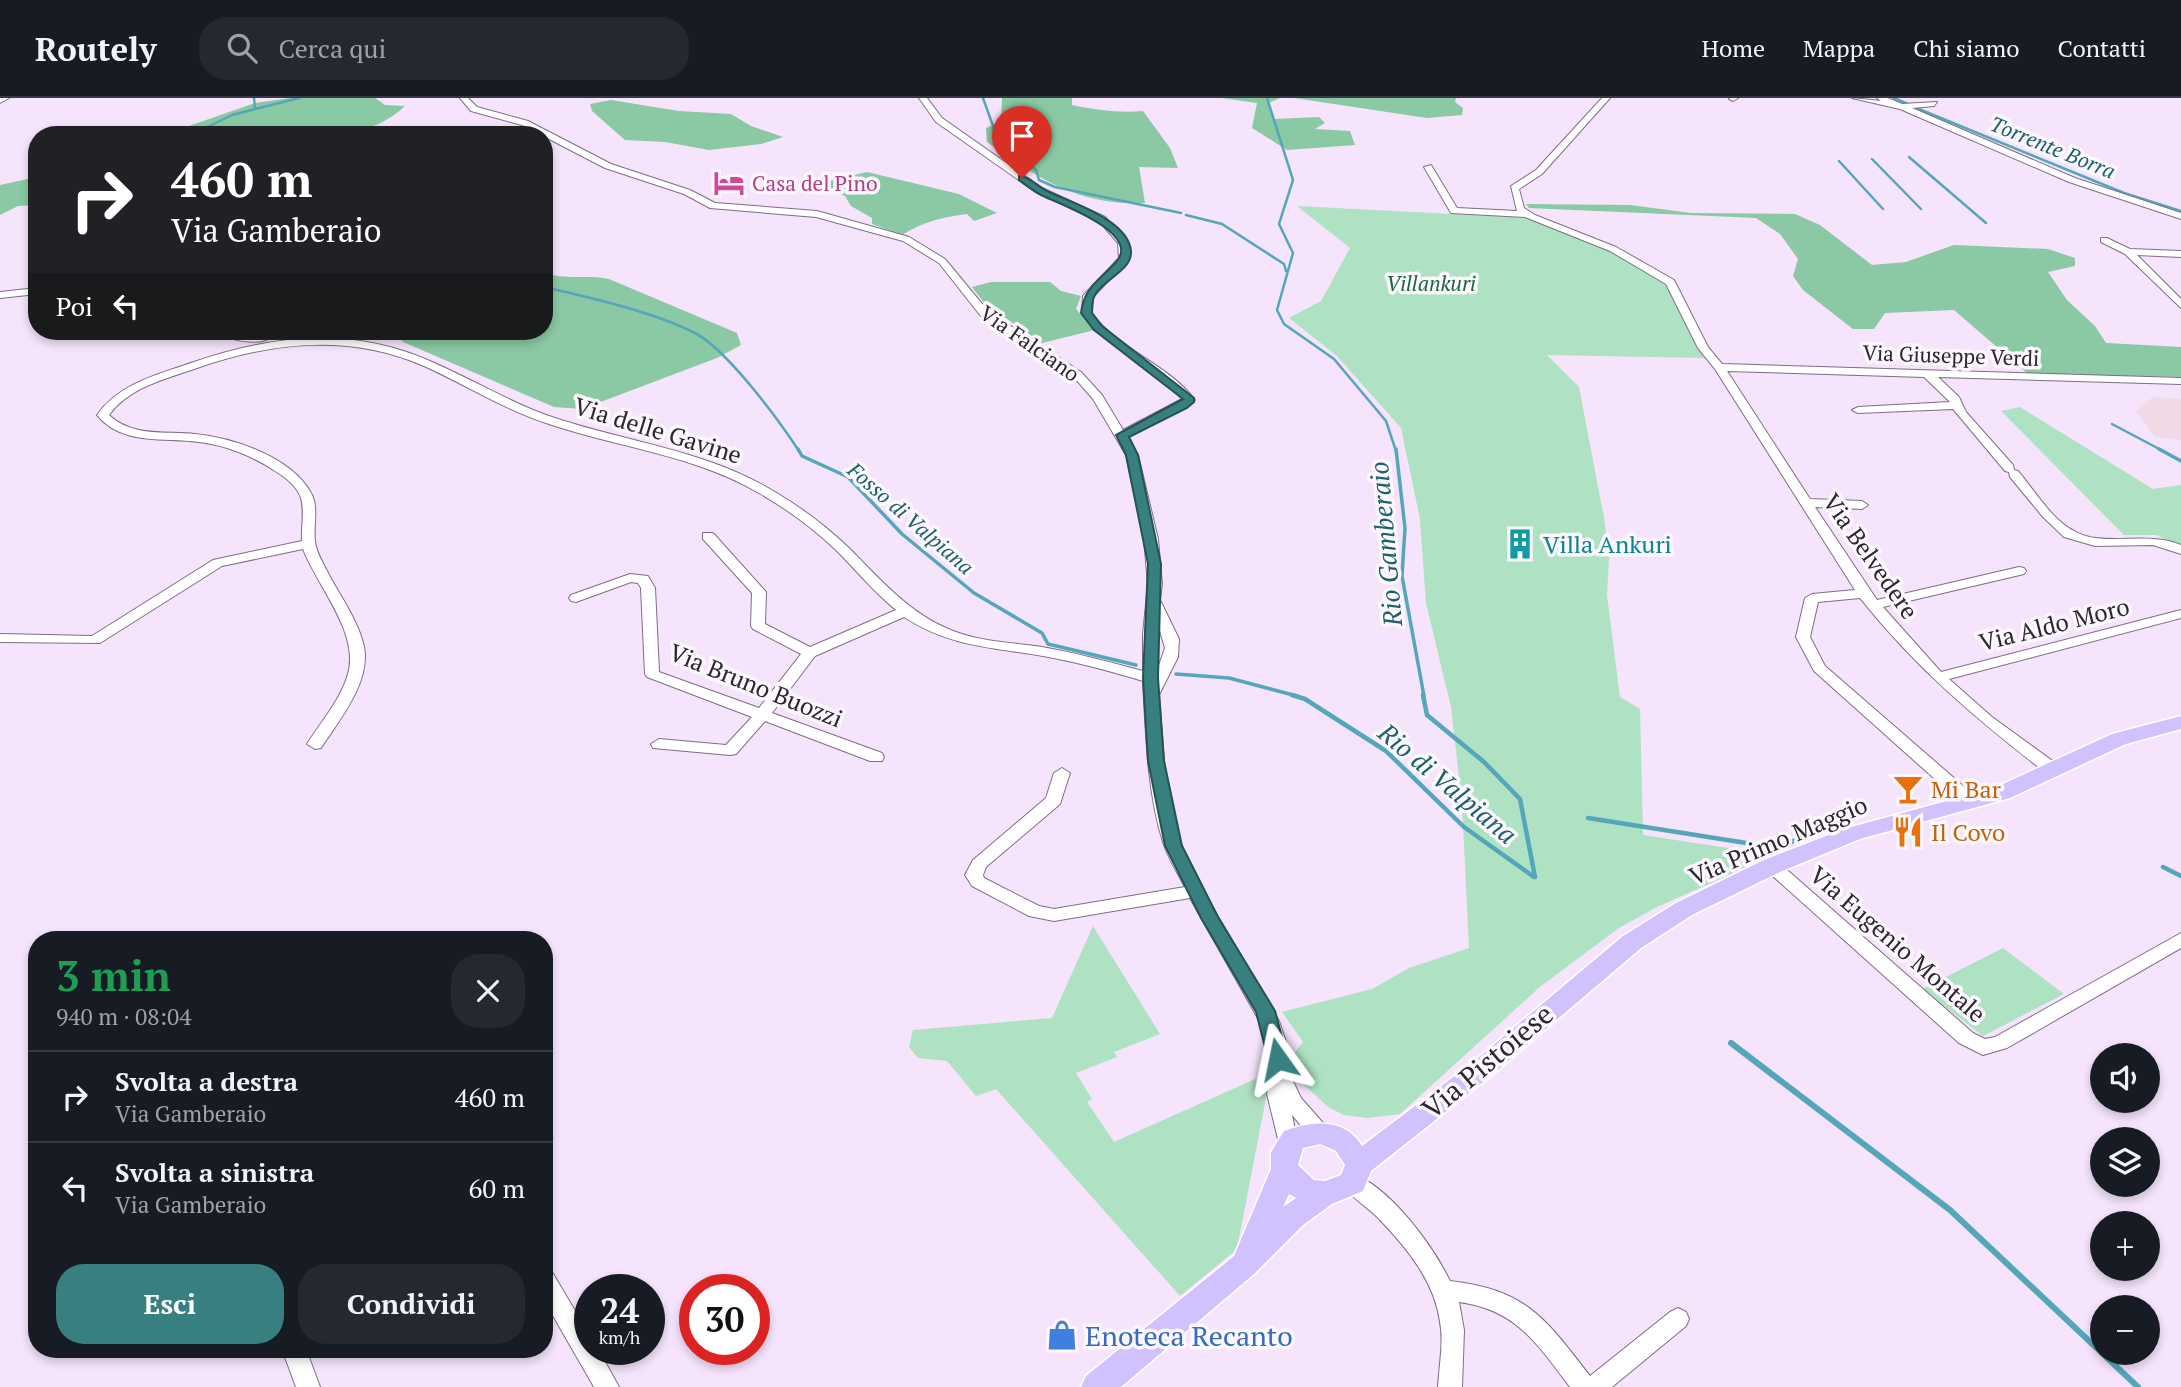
<!DOCTYPE html>
<html lang="it">
<meta charset="utf-8">
<style>
body{margin:0;font-family:"PT Serif",serif;background:#242831;color:#f1f3f6;height:100vh;display:flex;flex-direction:column;font-size:26px;white-space:nowrap}
*{box-sizing:border-box;margin:0}
p{font-size:23px;color:#9ea1a6}
.icon{flex:none;width:38px;height:38px;fill:none;stroke:currentColor;stroke-width:2;stroke-linecap:round;stroke-linejoin:round}
.map{position:relative;flex:1;overflow:hidden}
.drawer{position:absolute;left:28px;top:833px;width:525px;height:427px;display:flex;flex-direction:column;background:#171b24;border-radius:28px;box-shadow:0 4px 10px #0003}
.drawer>*{flex:none}
.hud{position:absolute;left:28px;top:28px;width:525px;height:214px;border-radius:28px;box-shadow:0 4px 10px #0003;background:#202124;color:#fff;overflow:hidden}
.tools{position:absolute;left:2090px;top:945px;display:grid;gap:14px}
.tools a{display:grid;place-items:center;width:70px;height:70px;border-radius:50%;background:#171b24;box-shadow:0 4px 10px #0003;font-size:35px}
.speed{position:absolute;left:574px;top:1176px;display:flex;gap:14px;font-size:35px;font-weight:700;text-align:center}
.speed>*{display:grid;place-content:center;width:91px;height:91px;border-radius:50%;background:#171b24;box-shadow:0 4px 10px #0003;line-height:1}
.speed small{font-size:18px;font-weight:400}
.speed .limit{border:10px solid #d22;background:#fff;color:#111}
.pin{position:absolute;display:grid;place-items:center;width:60px;height:60px;color:#fff;margin:-72px -30px;border-radius:50% 50% 50% 0;rotate:-45deg;box-shadow:0 0 7px #0007}
.pin .icon{rotate:45deg}
.me{position:absolute;width:77px;margin:-38px;rotate:348deg;stroke-linejoin:round;filter:drop-shadow(0 0 5px #0008)}
.turn{display:flex;align-items:center;gap:24px;height:147px;padding:0 28px;font-size:32px}
.turn .icon{width:91px;height:91px;stroke-width:2.5}
.turn b{display:block;font-size:49px;line-height:60px}
.then{display:flex;align-items:center;height:66px;padding:0 28px;background:#0003;gap:14px;font-size:26px}
.round{display:grid;place-items:center;flex:none;width:74px;height:74px;border-radius:28px;background:#242831}
.headline{display:flex;align-items:center;justify-content:space-between;height:119px;padding:0 28px}
h1{font-size:42px;font-weight:700;line-height:52px;color:#1e9e55}
.cta{display:flex;gap:14px;margin-top:auto;padding:14px 28px}
.cta a{flex:1;height:80px;border-radius:28px;background:#37807f;color:#fff;font-size:28px;font-weight:700;line-height:80px;text-align:center}
.cta a+a{background:#242831;color:#f1f3f6}
ul{padding:0;list-style:none}
li{display:flex;align-items:center;gap:21px;height:91px;padding:0 28px;border-top:2px solid #363941}
li div{flex:1}
li b{display:block;font-size:26px}
li em{font-style:normal}
header{display:flex;align-items:center;gap:42px;box-sizing:border-box;height:98px;padding:0 35px;background:#171b24;border-bottom:2px solid #363941}
header strong{font-size:33px}
nav{display:flex;gap:38px;margin-inline-start:auto;font-size:24px}
.search{width:490px;height:63px;background:#242831;display:flex;align-items:center;gap:18px;box-sizing:border-box;padding:0 24px;border-radius:28px;color:#9ea1a6;font-size:26px}
.map>svg:first-child{display:block}
.education{fill:#f1dae5}
.green{fill:#aee2c2}
.forest{fill:#8ac9a3}
.lines{fill:none;stroke-linecap:round;stroke-linejoin:round}
.stream-far3{stroke:#54a7ba;stroke-width:2.5}
.stream-far2{stroke:#54a7ba;stroke-width:3.5}
.stream-far1{stroke:#54a7ba;stroke-width:4.5}
.stream{stroke:#54a7ba;stroke-width:6}
.minor-casing{stroke:#7f6d86;stroke-width:2}
.major-casing{stroke:#fff;stroke-width:3}
.minor{fill:#fff;fill-rule:evenodd}
.major{fill:#d1c2fd;fill-rule:evenodd}
.route{fill:#37807f;stroke:#245353;stroke-width:2}
.labels{text-anchor:middle;dominant-baseline:central;stroke-width:7;stroke-linejoin:round;paint-order:stroke}
.far-water-label{font-size:21px;font-style:italic;fill:#1c5f6d;stroke:#fbf7fd}
.far-hotel-label{font-size:21px;fill:#b23c85;stroke:#fbf7fd;text-anchor:start}
.far-park-label{font-size:21px;font-style:italic;fill:#1d6541;stroke:#fbf7fd}
.far-street-label{font-size:21px;fill:#2d2631;stroke:#fbf7fd}
.street-label{font-size:24px;fill:#2d2631;stroke:#fbf7fd}
.culture-label{font-size:24px;fill:#0d838f;stroke:#fbf7fd;text-anchor:start}
.food-label{font-size:24px;fill:#c56008;stroke:#fbf7fd;text-anchor:start}
.water-label{font-size:26px;font-style:italic;fill:#1c5f6d;stroke:#fbf7fd}
.near-street-label{font-size:28px;fill:#2d2631;stroke:#fbf7fd}
.near-shop-label{font-size:28px;fill:#366cbe;stroke:#fbf7fd;text-anchor:start}
</style>
<header>
<strong>Routely</strong>
<div class="search"><svg class="icon" aria-label="search" viewBox="0 0 24 24"><circle cx="10" cy="10" r="6"/><path d="M15 15l6 6"/></svg>Cerca qui</div>
<nav><a>Home</a><a>Mappa</a><a>Chi siamo</a><a>Contatti</a></nav>
</header>
<div class="map">
<svg width="2181" height="1289" viewBox="0 0 2181 1289">
<rect width="100%" height="100%" fill="#f5e4fc"/>
<path class="education" d="M 2153,299 L 2181,301 L 2181,342 L 2155,339 L 2136,313 Z"/>
<path class="green" d="M 1297,108 L 1530,120 L 1631,162 L 1666,184 L 1704,260 L 1547,257 L 1579,289 L 1604,420 L 1609,460 L 1607,497 L 1620,599 L 1640,611 L 1643,737 L 1774,757 L 1657,809 L 1619,830 L 1541,888 L 1400,1016 L 1367,1020 L 1344,1017 L 1328,1009 L 1299,982 L 1290,961 L 1303,944 L 1282,914 L 1372,891 L 1409,870 L 1469,850 L 1462,705 L 1451,609 L 1426,505 L 1420,421 L 1401,330 L 1337,258 L 1289,220 L 1321,203 L 1350,150 Z
M 2020,309 L 2153,391 L 2181,387 L 2181,448 L 2156,437 L 2124,437 L 2001,313 Z
M 1093,828 L 1160,936 L 1114,954 L 1117,959 L 1076,975 L 1092,1001 L 1087,1004 L 1114,1044 L 1271,974 L 1237,1151 L 1180,1198 L 996,991 L 976,998 L 947,963 L 918,960 L 909,949 L 913,932 L 1052,920 Z
M 2003,850 L 2064,896 L 1983,938 L 1922,891 Z"/>
<path class="forest" d="M 290,0 L 375,0 L 385,7 L 405,8 C 389,23 369,33 345,33 C 333,34 325,29 314,37 L 163,37 L 255,5 Z
M 1002,0 L 1072,0 L 1072,7 C 1096,12 1118,15 1143,13 L 1170,50 L 1178,70 L 1139,69 L 1145,105 C 1080,108 1038,81 987,44 L 986,30 L 1001,24 Z
M 1222,0 L 1280,0 L 1268,5 L 1274,21 L 1319,19 L 1325,25 L 1315,31 L 1350,33 L 1355,47 L 1287,52 L 1252,30 L 1257,5 Z
M 1294,0 L 1456,0 L 1455,4 L 1463,10 L 1462,17 L 1427,20 Z
M 611,2 L 679,13 L 731,16 L 751,28 L 783,39 L 761,46 L 709,52 L 665,44 L 625,42 L 592,13 L 590,6 Z
M 867,74 L 959,96 L 997,115 L 974,123 L 967,116 C 943,119 922,124 902,137 L 872,126 L 872,120 L 851,108 L 845,98 L 817,86 Z
M 37,79 L 37,107 L 18,108 L 0,117 L 0,87 Z
M 1526,106 L 1630,107 L 1691,115 L 1795,116 L 1820,127 L 1872,167 L 1906,164 L 1954,147 L 2048,151 L 2075,160 L 2075,168 L 2048,174 L 2067,202 L 2095,228 L 2106,245 L 2181,249 L 2181,279 L 2028,276 L 1954,212 L 1885,215 L 1874,231 L 1853,231 L 1803,192 L 1793,178 L 1798,161 L 1780,136 L 1756,120 L 1529,110 Z
M 544,174 C 564,183 587,176 609,181 L 737,235 L 741,247 L 717,260 L 582,311 L 554,309 L 403,244 L 393,233 L 544,233 Z
M 991,184 L 1050,184 L 1061,193 L 1081,198 L 1076,211 L 1095,232 L 1042,245 L 985,206 L 972,189 Z"/>
<g class="lines">
<path class="stream-far3" d="M 983,0 L 993,28
M 1267,0 L 1293,82 L 1279,126 L 1293,155 L 1277,212 L 1284,226 L 1334,261 L 1386,323 L 1396,353
M 1894,0 L 1908,6
M 1914,9 L 2124,95 L 2181,113
M 255,11 L 299,0
M 993,30 L 996,37 L 1036,72 L 1039,82 L 1055,89 L 1181,115
M 191,37 L 232,17 L 255,11 L 254,0
M 1909,59 L 1986,125
M 1872,61 L 1921,111
M 1839,63 L 1883,111
M 1186,117 L 1222,126 L 1284,166 L 1286,173
M 544,189 C 588,199 653,214 693,234 C 725,249 779,322 799,353
M 2112,326 L 2163,353"/>
<path class="stream-far2" d="M 798,351 L 802,358 L 848,379 L 902,436 L 974,495 L 1042,535 L 1048,546 L 1136,567
M 1396,351 L 1405,430 L 1402,478 L 1424,598
M 2159,351 L 2181,363
M 1176,576 L 1229,580 L 1297,598"/>
<path class="stream-far1" d="M 1292,597 L 1305,601 L 1386,653 L 1464,729 L 1534,779
M 1423,597 L 1427,617 L 1484,664 L 1520,701 L 1535,779
M 1588,720 L 1778,750 L 1814,734
M 2163,769 L 2181,778"/>
<path class="stream" d="M 1731,945 L 1950,1112 L 2138,1289"/>
<g class="minor-casing">
<path id="minor" d="M 0,0 L 9,0 L 0,5 Z
M 460,0 L 468,0 L 477,9 L 528,23 L 611,66 L 690,92 L 715,105 L 817,113 L 909,139 L 945,161 L 988,213 L 1081,274 L 1102,297 L 1123,332 L 1182,301 C 1154,265 1108,253 1082,215 L 1083,198 L 1119,160 L 1118,145 L 1099,123 L 1036,94 L 936,24 L 919,0 L 927,0 L 942,20 L 1042,90 L 1105,119 L 1128,144 L 1129,161 L 1093,199 L 1092,215 C 1119,253 1167,265 1195,302 L 1127,339 L 1138,357 L 1158,441 L 1162,486 L 1160,502 L 1179,541 L 1178,559 L 1159,597 L 1164,663 L 1175,728 L 1182,748 L 1213,810 L 1279,923 L 1287,947 L 1290,977 L 1301,1000 L 1331,1034 L 1328,1040 C 1312,1045 1302,1028 1292,1017 L 1298,1047 L 1295,1053 L 1288,1056 L 1281,1053 L 1267,996 L 1270,976 L 1267,947 L 1260,924 L 1190,800 L 1054,823 L 1029,818 L 972,788 L 965,777 L 973,762 L 1046,700 L 1054,675 L 1062,670 L 1070,675 L 1060,706 L 986,769 L 983,777 L 984,780 L 1039,808 L 1054,811 L 1185,789 C 1177,774 1168,760 1163,744 C 1147,693 1146,636 1143,583 C 1110,573 1077,564 1043,558 C 991,549 950,549 904,519 L 815,558 L 772,615 L 882,655 L 884,659 L 882,663 L 870,663 L 765,623 L 736,656 L 730,657 L 653,650 L 651,646 L 659,641 L 726,647 L 752,619 L 647,579 L 645,576 L 641,490 L 638,485 L 631,484 L 576,504 L 571,503 L 569,500 L 571,497 L 630,476 L 648,478 L 655,490 L 659,574 L 759,610 L 801,556 L 753,531 L 751,528 L 752,495 L 703,441 L 703,435 L 713,435 L 766,494 L 765,526 L 810,549 L 896,512 C 874,494 856,472 836,452 C 813,430 787,411 759,395 C 694,357 620,350 549,326 C 505,312 466,287 424,268 C 349,235 272,244 197,270 C 166,281 129,289 109,317 C 132,339 166,333 195,336 C 234,340 291,359 311,395 C 319,409 313,427 315,443 C 316,455 324,466 329,477 C 341,499 359,524 364,549 C 371,584 339,622 321,650 L 315,651 L 307,646 C 321,624 341,601 348,576 C 360,535 317,488 303,451 L 222,468 L 100,545 L 0,544 L 0,536 L 92,538 L 213,462 L 302,443 C 301,429 305,414 301,400 C 297,388 285,379 275,373 C 253,358 225,347 199,344 C 164,339 122,348 97,317 C 119,286 156,277 191,265 C 271,237 352,228 432,264 C 474,282 514,307 558,321 C 632,345 708,353 775,394 C 802,410 827,429 849,450 C 879,480 906,512 946,530 C 976,544 1010,544 1042,549 C 1076,555 1109,564 1143,573 L 1143,536 L 1148,486 L 1144,441 L 1126,357 L 1093,301 L 1073,278 L 980,217 L 939,165 L 903,143 L 816,119 L 710,110 L 684,96 L 605,70 L 522,27 L 471,13 ZM 1158,526 L 1165,550 L 1157,573 Z
M 1602,0 L 1610,0 L 1542,76 L 1519,91 L 1524,110 L 1535,117 L 1616,149 L 1674,182 L 1708,249 L 1722,266 L 2181,280 L 2181,286 L 1938,279 L 1959,299 L 1966,314 L 2013,367 L 2014,372 L 2018,373 C 2035,393 2051,421 2074,433 C 2103,450 2146,432 2181,447 L 2181,456 L 2153,447 L 2095,448 L 2064,439 L 2043,419 L 2010,379 L 2009,374 L 2005,373 L 1953,311 L 1858,315 L 1852,312 L 1858,309 L 1950,304 L 1924,279 L 1727,273 L 1810,401 L 1862,403 L 1868,407 L 1862,411 L 1815,409 L 1877,502 L 2019,469 L 2024,470 L 2026,473 L 2024,476 L 1883,509 L 1941,574 L 2181,512 L 2181,520 L 1949,581 L 1992,619 L 2058,667 L 2060,671 L 2058,675 L 2046,675 C 1974,619 1917,571 1860,500 L 1818,504 L 1810,539 L 1825,568 L 1977,700 L 1979,704 L 1977,708 L 1965,708 L 1814,573 L 1796,539 L 1805,500 L 1812,496 L 1855,492 L 1715,271 L 1698,250 L 1666,186 L 1610,153 L 1525,119 L 1451,115 L 1424,69 L 1431,67 L 1457,110 L 1517,113 L 1511,88 L 1536,72 Z
M 1738,0 L 1733,3 L 1729,1 L 1730,0 Z
M 1852,0 L 1881,3 L 1877,0 L 1888,0 L 1902,6 L 1937,4 L 1934,8 L 1912,10 L 2075,80 L 2181,115 L 2181,121 L 2069,84 L 1900,11 Z
M 2101,140 L 2107,140 L 2130,151 L 2181,153 L 2181,159 L 2137,157 L 2181,201 L 2181,210 L 2125,156 L 2101,144 Z
M 37,190 L 37,196 L 0,200 L 0,194 Z
M 216,233 L 265,237 L 270,240 C 258,248 226,242 216,233 Z
M 1772,762 L 1778,764 L 1973,935 L 1985,941 L 1995,939 L 2181,835 L 2181,850 L 2007,950 L 1983,957 L 1959,945 L 1766,772 L 1763,768 L 1766,764 Z
M 1353,1076 C 1390,1089 1433,1148 1450,1183 C 1527,1192 1545,1220 1590,1278 L 1670,1214 L 1678,1210 L 1686,1214 L 1689,1221 L 1686,1228 L 1612,1289 L 1570,1289 C 1537,1246 1517,1212 1459,1204 L 1464,1232 L 1462,1289 L 1438,1289 C 1439,1268 1444,1245 1440,1224 C 1435,1185 1408,1151 1381,1123 C 1370,1110 1350,1100 1342,1085 L 1345,1079 Z
M 544,1171 L 552,1174 L 590,1238 L 590,1251 L 598,1251 L 619,1289 L 594,1289 L 544,1202 Z
M 282,1251 L 306,1251 L 320,1289 L 296,1289 Z"/>
</g>
<g class="major-casing">
<path id="major" d="M 2181,618 L 2181,631 L 2126,646 L 2010,700 L 1860,741 L 1780,774 L 1692,817 L 1641,850 L 1491,978 L 1371,1073 L 1363,1093 L 1332,1106 L 1303,1127 L 1254,1176 L 1121,1289 L 1081,1289 L 1086,1278 L 1234,1158 L 1271,1071 L 1271,1054 L 1284,1033 C 1312,1023 1344,1019 1362,1048 L 1473,964 L 1623,838 L 1676,805 L 1764,762 L 1844,731 L 1994,690 L 2112,636 ZM 1320,1046 L 1336,1053 L 1345,1067 L 1341,1077 L 1325,1083 L 1314,1082 L 1298,1067 L 1303,1050 ZM 1289,1096 L 1296,1100 L 1283,1109 Z"/>
</g>
<use href="#minor" class="minor"/>
<use href="#major" class="major"/>
</g>
<path class="route" d="M 1019,78 C 1029,78 1037,88 1047,93 C 1069,104 1130,122 1131,154 C 1132,173 1100,183 1094,199 C 1092,203 1092,211 1092,215 L 1102,228 L 1194,300 L 1194,304 L 1187,310 L 1129,339 L 1138,357 L 1161,466 L 1158,580 L 1164,663 L 1182,748 L 1218,819 L 1275,913 L 1288,961 L 1285,967 L 1271,967 L 1268,961 L 1256,914 L 1201,820 L 1165,748 L 1148,663 L 1143,580 L 1148,466 L 1126,357 L 1116,337 L 1183,301 L 1094,232 L 1081,215 C 1084,189 1099,183 1116,164 C 1143,135 1057,105 1041,97 C 1033,93 1026,87 1019,82 Z"/>
<defs>
<g id="hotel-bare" transform="scale(2.415)"><path d="M-6-4.5h1.5V1H6V5H4.5V3h-9V5H-6ZM-4 0a1.8 1.8 0 1 1 3.6 0ZM.5 0V-2.5h3Q6-2.5 6 0Z" fill="#d1479c" stroke="#fbf7fd" stroke-width="2.5" paint-order="stroke"/></g>
<g id="building-bare" transform="scale(2.415)"><path d="M-4-6H4V6H1V3H-1V6H-4ZM-2.5-4.3h1.7v1.8h-1.7ZM.8-4.3h1.7v1.8H.8ZM-2.5-1h1.7V.8h-1.7ZM.8-1h1.7V.8H.8Z" fill="#0f9aa8" stroke="#fbf7fd" stroke-width="2.5" paint-order="stroke"/></g>
<g id="bar-bare" transform="scale(2.415)"><path d="M-6-5H6L.8 .8V4.5H3.5V6h-7V4.5H-.8V.8Z" fill="#e8710a" stroke="#fbf7fd" stroke-width="2.5" paint-order="stroke"/></g>
<g id="restaurant-bare" transform="scale(2.415)"><path d="M-5-6h1v4h1v-4h1v4h1v-4h1v5L-1.5 .5V6h-2V.5L-5-1ZM5-6V6H3V1.5H1.5Q1.5-4 5-6Z" fill="#e8710a" stroke="#fbf7fd" stroke-width="2.5" paint-order="stroke"/></g>
<g id="shop-bare" transform="scale(2.415)"><path d="M-5-2.5h2.3a2.7 3.5 0 0 1 5.4 0H5L5.5 6h-11ZM-1.5-2.5h3a1.5 2.3 0 0 0-3 0Z" fill="#3f7fe0" stroke="#fbf7fd" stroke-width="2.5" paint-order="stroke"/></g>
</defs>
<g fill-rule="evenodd">
<use href="#hotel-bare" x="729" y="85"/>
<use href="#building-bare" x="1520" y="446"/>
<use href="#bar-bare" x="1908" y="691"/>
<use href="#restaurant-bare" x="1908" y="734"/>
<use href="#shop-bare" x="1062" y="1237"/>
</g>
<g class="labels">
<g class="far-water-label">
<text transform="translate(2053 49) rotate(22)">Torrente Borra</text>
<text transform="translate(911 420) rotate(41)">Fosso di Valpiana</text>
</g>
<g class="far-hotel-label">
<text x="752" y="85">Casa del Pino</text>
</g>
<g class="far-park-label">
<text x="1431" y="185">Villankuri</text>
</g>
<g class="far-street-label">
<text transform="translate(1030 245) rotate(35)">Via Falciano</text>
<text transform="translate(1951 257) rotate(2)">Via Giuseppe Verdi</text>
</g>
<g class="street-label">
<text transform="translate(658 332) rotate(17)">Via delle Gavine</text>
<text transform="translate(1871 458) rotate(55)">Via Belvedere</text>
<text transform="translate(2054 526) rotate(-14)">Via Aldo Moro</text>
<text transform="translate(756 587) rotate(22)">Via Bruno Buozzi</text>
<text transform="translate(1778 742) rotate(-23)">Via Primo Maggio</text>
<text transform="translate(1898 846) rotate(41)">Via Eugenio Montale</text>
</g>
<g class="culture-label">
<text x="1543" y="446">Villa Ankuri</text>
</g>
<g class="food-label">
<text x="1931" y="691">Mi Bar</text>
<text x="1931" y="734">Il Covo</text>
</g>
<g class="water-label">
<text transform="translate(1385 446) rotate(-95)">Rio Gamberaio</text>
<text transform="translate(1448 685) rotate(40)">Rio di Valpiana</text>
</g>
<g class="near-street-label">
<text transform="translate(1487 963) rotate(-40)">Via Pistoiese</text>
</g>
<g class="near-shop-label">
<text x="1085" y="1237">Enoteca Recanto</text>
</g>
</g>
</svg>
<div class="tools">
<a><svg class="icon" aria-label="sound" viewBox="0 0 24 24"><path d="M4 9h4l5-4v14l-5-4H4zM17 9q2 3 0 6"/></svg></a>
<a><svg class="icon" aria-label="layers" viewBox="0 0 24 24"><path d="M12 4l9 5-9 5-9-5zM3 14l9 5 9-5"/></svg></a>
<a>+</a>
<a>−</a>
</div>
<div class="speed"><div>24<small>km/h</small></div><div class="limit">30</div></div>
<div class="pin" style="left:1022px;top:80px;background:#d93025"><svg class="icon" aria-label="arrive" viewBox="0 0 24 24"><path d="M6 21V4h12l-3 4 3 4H6"/></svg></div>
<svg class="me" style="left:1278px;top:961px" viewBox="-20 -20 40 40"><path d="M0-17L14 15 0 8-14 15z" fill="#37807f" stroke="#fff" stroke-width="4"/></svg>
<div class="hud">
<div class="turn"><svg class="icon" aria-label="right" viewBox="0 0 24 24"><path d="M7 20v-9h11M14 6l5 5-5 5"/></svg><div><b>460 m</b>Via Gamberaio</div></div>
<div class="then">Poi<svg class="icon" aria-label="left" viewBox="0 0 24 24"><path d="M17 20v-9H6M10 6l-5 5 5 5"/></svg></div>
</div>
<section class="drawer">
<div class="headline"><div><h1>3 min</h1><p>940 m · 08:04</p></div><a class="round"><svg class="icon" aria-label="close" viewBox="0 0 24 24"><path d="M6 6l12 12M18 6L6 18"/></svg></a></div>
<ul>
<li><svg class="icon" aria-label="right" viewBox="0 0 24 24"><path d="M7 20v-9h11M14 6l5 5-5 5"/></svg><div><b>Svolta a destra</b><p>Via Gamberaio</p></div><em>460 m</em></li>
<li><svg class="icon" aria-label="left" viewBox="0 0 24 24"><path d="M17 20v-9H6M10 6l-5 5 5 5"/></svg><div><b>Svolta a sinistra</b><p>Via Gamberaio</p></div><em>60 m</em></li>
</ul>
<div class="cta"><a>Esci</a><a>Condividi</a></div>
</section>
</div>
